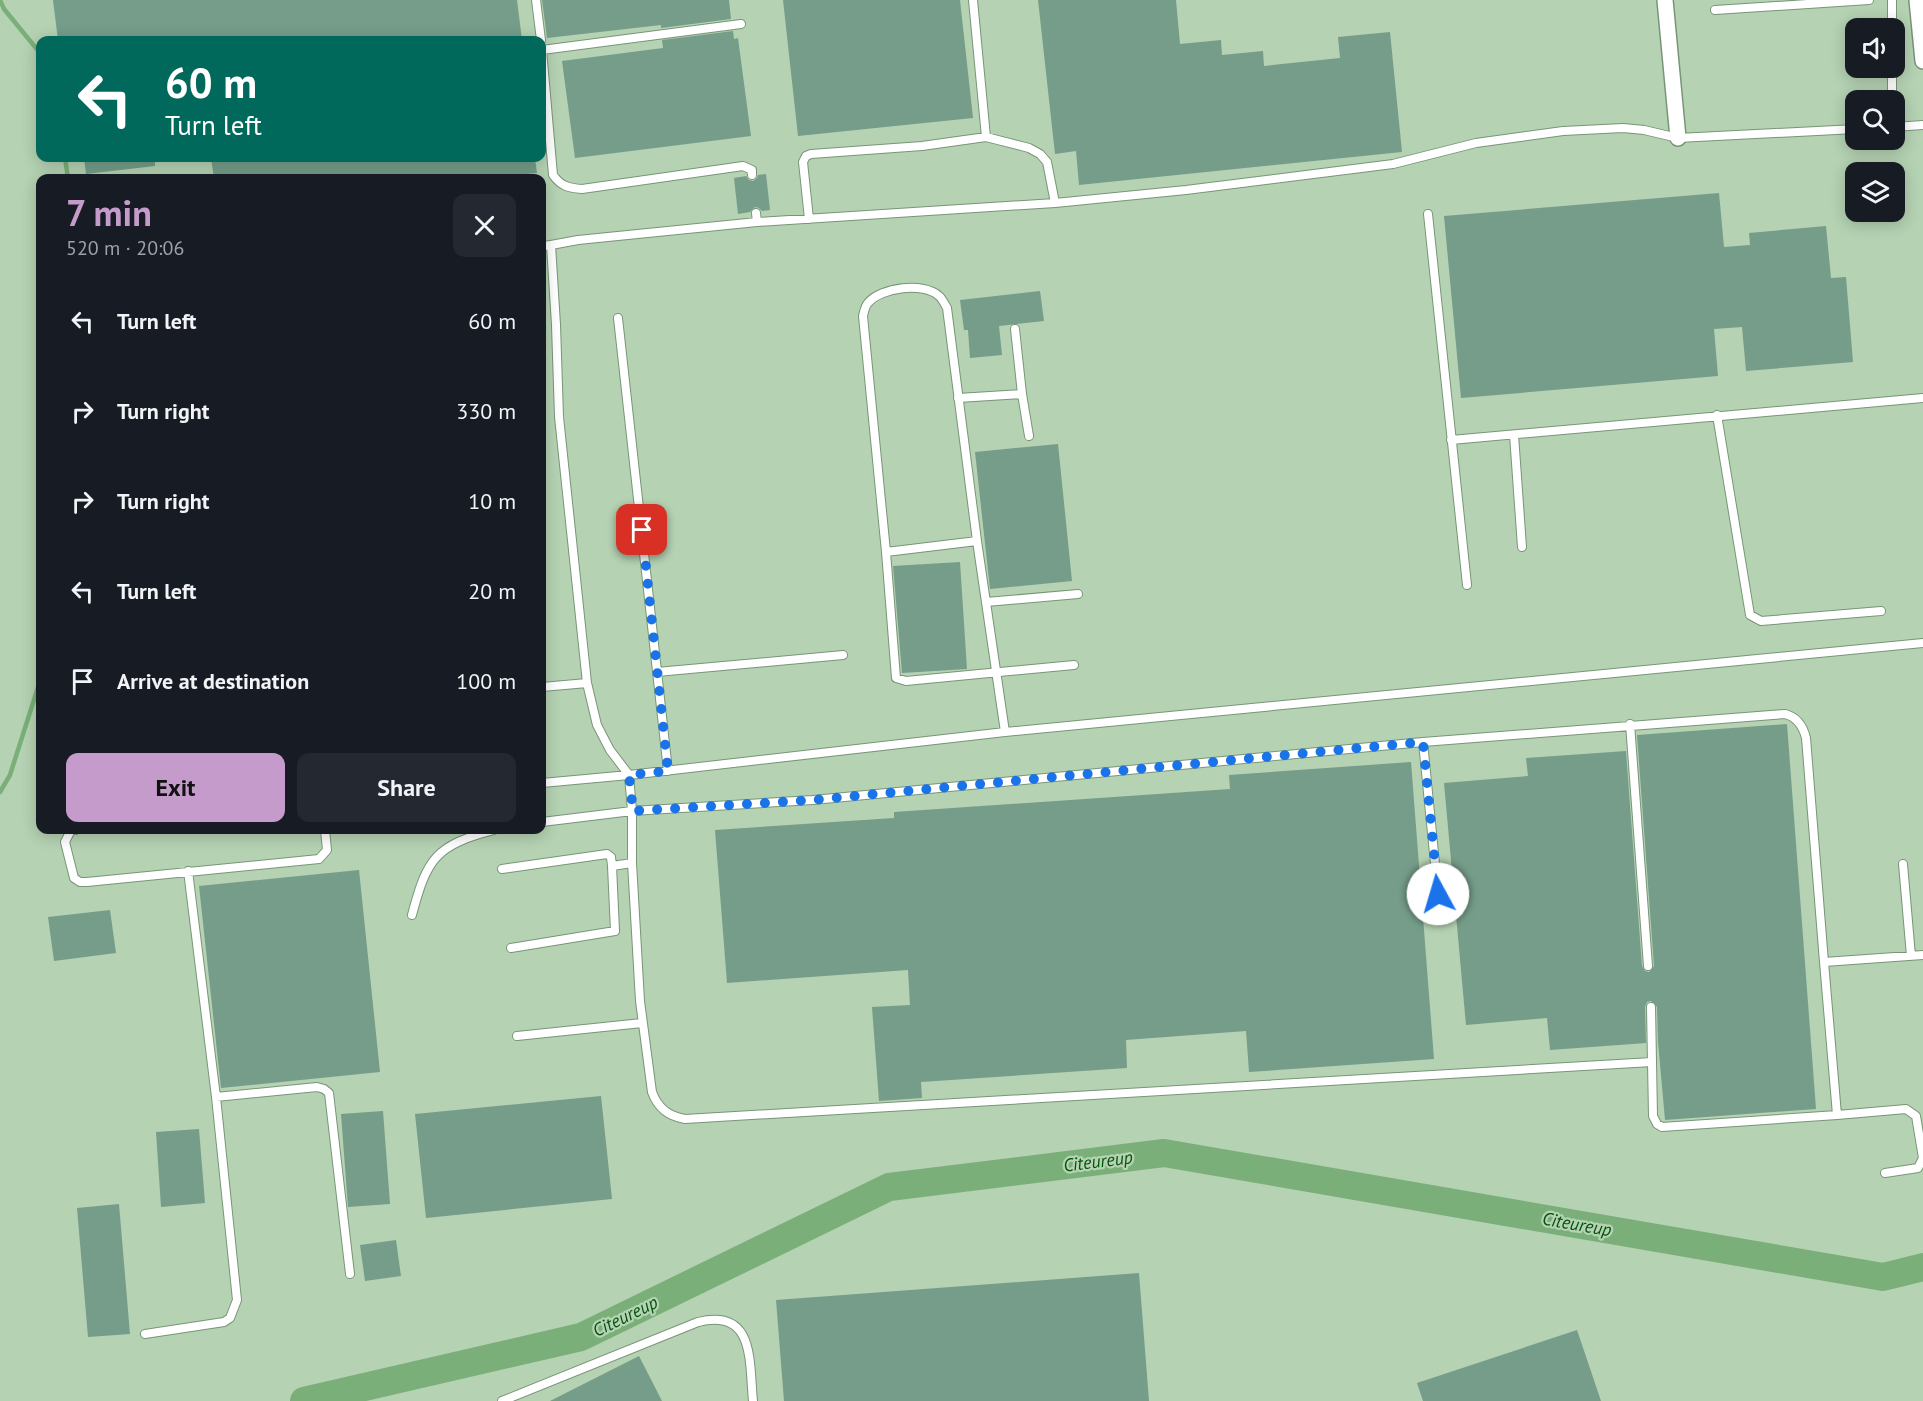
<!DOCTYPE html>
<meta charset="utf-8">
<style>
body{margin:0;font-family:"PT Sans",sans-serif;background:#242831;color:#f1f3f6;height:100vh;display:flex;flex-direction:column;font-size:22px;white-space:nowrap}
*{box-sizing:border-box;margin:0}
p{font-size:20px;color:#9ea1a6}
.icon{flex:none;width:33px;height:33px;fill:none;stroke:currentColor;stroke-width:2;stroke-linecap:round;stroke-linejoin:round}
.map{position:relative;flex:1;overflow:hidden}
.drawer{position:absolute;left:36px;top:174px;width:510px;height:660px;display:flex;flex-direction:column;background:#171b24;border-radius:12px;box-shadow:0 3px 15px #0003}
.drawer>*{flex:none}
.banner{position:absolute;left:36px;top:36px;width:510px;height:126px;border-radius:12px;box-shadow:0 3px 15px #0003;background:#00695c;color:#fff;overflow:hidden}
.buttons{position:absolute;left:1845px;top:18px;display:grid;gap:12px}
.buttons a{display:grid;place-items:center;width:60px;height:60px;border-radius:12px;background:#171b24;box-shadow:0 3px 15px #0003;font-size:30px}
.pin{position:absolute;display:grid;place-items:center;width:51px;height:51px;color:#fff;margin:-26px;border-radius:12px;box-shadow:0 3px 9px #0006}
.me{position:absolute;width:66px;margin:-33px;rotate:354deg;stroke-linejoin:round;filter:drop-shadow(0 0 4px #0008)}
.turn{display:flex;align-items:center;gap:21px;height:126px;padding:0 30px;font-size:27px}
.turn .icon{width:78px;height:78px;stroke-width:2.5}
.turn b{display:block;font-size:42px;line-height:51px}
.round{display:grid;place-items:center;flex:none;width:63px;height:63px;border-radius:12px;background:#242831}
.overview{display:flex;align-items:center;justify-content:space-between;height:102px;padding:0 30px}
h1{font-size:36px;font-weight:800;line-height:45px;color:#c59bcc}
.cta{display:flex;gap:12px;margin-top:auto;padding:12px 30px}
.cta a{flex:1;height:69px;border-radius:12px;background:#c59bcc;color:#111;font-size:24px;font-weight:800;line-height:69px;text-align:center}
.cta a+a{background:#242831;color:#f1f3f6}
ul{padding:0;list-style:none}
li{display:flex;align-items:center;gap:18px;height:90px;padding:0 30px}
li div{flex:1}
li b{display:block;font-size:22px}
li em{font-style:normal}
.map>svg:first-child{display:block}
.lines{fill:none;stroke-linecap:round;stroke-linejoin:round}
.stream{stroke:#7aaf79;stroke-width:4.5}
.river{stroke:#7aaf79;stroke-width:28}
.building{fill:#759d8a}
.service-casing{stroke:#799578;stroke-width:10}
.minor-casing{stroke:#799578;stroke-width:18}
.service{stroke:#fff;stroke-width:8}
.minor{stroke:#fff;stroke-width:15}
.route{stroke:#1a73e8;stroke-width:10;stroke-dasharray:0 18}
.labels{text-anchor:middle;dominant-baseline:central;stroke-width:4.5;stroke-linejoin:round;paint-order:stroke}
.water-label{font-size:18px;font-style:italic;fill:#00540b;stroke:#b5d2b3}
</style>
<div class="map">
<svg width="1923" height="1401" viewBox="0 0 1923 1401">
<rect width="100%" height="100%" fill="#b5d2b3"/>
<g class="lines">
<path class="stream" d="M 0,0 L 4,9 L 40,53
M 65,158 L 68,178
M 0,792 L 10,775 L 40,681"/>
<path class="river" d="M 304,1401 L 581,1337 L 889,1187 L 1164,1153 L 1883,1277 L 1923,1267"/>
</g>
<path class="building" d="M 53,0 L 517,0 L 522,40 L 58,40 Z
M 542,0 L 729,0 L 731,19 L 661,28 L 661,25 L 547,38 Z
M 783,0 L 960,0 L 973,118 L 798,136 Z
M 1038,0 L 1176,0 L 1180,44 L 1221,40 L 1222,55 L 1263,51 L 1264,66 L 1340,58 L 1338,37 L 1390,32 L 1402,152 L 1079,185 L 1076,151 L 1055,154 Z
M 733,31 L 734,39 L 738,38 L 751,136 L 575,158 L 562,61 L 663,48 L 662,40 Z
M 84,158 L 155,158 L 155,166 L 86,174 Z
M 211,158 L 535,158 L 537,173 L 488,178 L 214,178 Z
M 766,174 L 770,210 L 762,211 L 759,208 L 755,207 L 750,212 L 738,214 L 734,178 L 746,176 L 749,180 L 753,181 L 757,178 L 758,175 Z
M 1719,193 L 1724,247 L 1750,245 L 1749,233 L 1826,226 L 1831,278 L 1846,277 L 1853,362 L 1746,371 L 1742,327 L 1714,329 L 1718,376 L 1461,398 L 1444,216 Z
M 1040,291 L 1044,321 L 999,326 L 1002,355 L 970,358 L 968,330 L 964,330 L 960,300 Z
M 1058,444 L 1072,581 L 990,589 L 975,452 Z
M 960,562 L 967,669 L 902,673 L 893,566 Z
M 1787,724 L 1816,1109 L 1665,1120 L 1658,1042 L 1657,1007 L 1651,1001 L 1647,1002 L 1645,1007 L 1646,1043 L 1550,1050 L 1547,1018 L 1466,1025 L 1444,783 L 1528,776 L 1526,758 L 1626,751 L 1642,966 L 1645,971 L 1649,972 L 1654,966 L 1637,735 Z
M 1411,762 L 1434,1059 L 1249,1072 L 1246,1031 L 1126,1040 L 1127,1068 L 921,1082 L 922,1098 L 879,1101 L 872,1007 L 910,1005 L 908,970 L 727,983 L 715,830 L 894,818 L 894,812 L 1230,789 L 1229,775 Z
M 359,870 L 380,1072 L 221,1088 L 199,886 Z
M 110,910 L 116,953 L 54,961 L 48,917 Z
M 601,1096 L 612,1199 L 426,1218 L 415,1114 Z
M 383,1111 L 390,1204 L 348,1207 L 341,1114 Z
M 199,1129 L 205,1203 L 161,1207 L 156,1132 Z
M 119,1204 L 130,1334 L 88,1337 L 77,1208 Z
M 396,1240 L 401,1276 L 365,1281 L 360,1245 Z
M 1139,1273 L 1149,1401 L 784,1401 L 776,1300 Z
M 1577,1330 L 1601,1401 L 1423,1401 L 1417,1383 Z
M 639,1356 L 662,1401 L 550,1401 Z"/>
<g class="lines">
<g class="service-casing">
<path id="service" d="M 536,0 L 541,40
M 973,0 L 986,137
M 1892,0 L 1892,28
M 1715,10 L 1869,0
M 741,24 L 542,50 L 553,175 C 561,186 568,188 582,189 L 743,166 L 752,170 L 752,175
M 1892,68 L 1892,100
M 1894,127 L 1923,125
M 1856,129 L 1678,138 L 1644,130 L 1623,128 L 1563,131 L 1476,143 L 1393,164 L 1186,190 L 1055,203 L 757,222 L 578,240 L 551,245 L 556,325 L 559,417 L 587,683 L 597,725 L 610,750 L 629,775 L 1005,732 L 1923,643
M 756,213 L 757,222
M 1428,214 L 1467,585
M 809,219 L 803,162 L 806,156 L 811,154 L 922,146 L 986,137 L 1029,148 L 1040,154 L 1047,162 L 1055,203
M 542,246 L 551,245
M 618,318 L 668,771
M 1015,329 L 1022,394
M 958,398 L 1022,394 L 1029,436
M 1717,415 L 1750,615 L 1761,621 L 1881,611
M 1514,435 L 1522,547
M 1451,440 L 1923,398
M 977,541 L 886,552 L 863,316 C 864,312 865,306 868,303 C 881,287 924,282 939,296 C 942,298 945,305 947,308 L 977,541 L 1005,732
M 886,552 L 896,678 L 906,681 L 1074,665
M 986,602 L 1078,594
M 657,672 L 843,655
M 542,687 L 587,683
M 1630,724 L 1648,966
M 1423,742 L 1438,894
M 542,783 L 629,775 L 632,811 L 813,800 L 1423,742 L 1785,714 C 1797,717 1803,726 1806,738 L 1824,962 L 1923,955
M 542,822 L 632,811 L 632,863 L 640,1001 L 652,1092 C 658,1108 668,1116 685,1119 L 1652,1062 L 1653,1116 L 1657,1124 L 1662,1127 L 1837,1115 L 1824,962
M 76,830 L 71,830 L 65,842 L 74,878 L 80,882 L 87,882 L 319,859 L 327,850 L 325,830
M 1903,864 L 1911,956
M 502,869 L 607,854 L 611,857 L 612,866
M 412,915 C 427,858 436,845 494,830
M 511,948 L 615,931 L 612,866 L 632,863
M 1651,1007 L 1652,1062
M 517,1036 L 642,1023
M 216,1097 L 317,1087 L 324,1089 L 329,1093 L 350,1274
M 1837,1115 L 1906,1109 L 1916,1116 L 1923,1158 L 1918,1168 L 1885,1173
M 145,1334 L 224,1322 L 230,1318 L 237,1300 L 216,1097 L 188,871
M 502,1401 L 698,1322 C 755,1308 749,1361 753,1401"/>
</g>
<g class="minor-casing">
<path id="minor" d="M 1665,0 L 1678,138
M 1917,0 L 1923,61"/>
</g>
<use href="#service" class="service"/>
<use href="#minor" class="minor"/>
</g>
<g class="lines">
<path class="route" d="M 642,530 L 668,771 L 629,775 L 633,811 L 813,800 L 1423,742 L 1438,894"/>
</g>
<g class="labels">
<g class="water-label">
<text transform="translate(1098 1161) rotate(-7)">Citeureup</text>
<text transform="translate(1577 1224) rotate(10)">Citeureup</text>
<text transform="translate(625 1316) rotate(-26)">Citeureup</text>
</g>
</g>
</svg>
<div class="buttons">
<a><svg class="icon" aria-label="sound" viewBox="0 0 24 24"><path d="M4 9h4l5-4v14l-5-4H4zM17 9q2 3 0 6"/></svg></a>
<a><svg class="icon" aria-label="search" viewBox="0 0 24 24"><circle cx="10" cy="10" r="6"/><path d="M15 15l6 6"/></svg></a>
<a><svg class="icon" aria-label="layers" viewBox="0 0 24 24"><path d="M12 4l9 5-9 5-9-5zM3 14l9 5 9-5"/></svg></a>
</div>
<div class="pin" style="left:642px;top:530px;background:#d93025"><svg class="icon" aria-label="arrive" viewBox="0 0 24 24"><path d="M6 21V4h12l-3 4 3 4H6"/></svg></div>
<svg class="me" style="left:1438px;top:894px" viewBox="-20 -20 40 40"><circle r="19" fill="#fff"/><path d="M0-13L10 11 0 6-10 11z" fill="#1a73e8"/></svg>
<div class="banner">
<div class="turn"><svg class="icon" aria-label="left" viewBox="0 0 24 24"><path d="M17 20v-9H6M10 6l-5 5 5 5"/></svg><div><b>60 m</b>Turn left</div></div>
</div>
<section class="drawer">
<div class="overview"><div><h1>7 min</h1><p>520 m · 20:06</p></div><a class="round"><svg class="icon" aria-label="close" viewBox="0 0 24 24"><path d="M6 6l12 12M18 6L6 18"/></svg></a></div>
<ul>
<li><svg class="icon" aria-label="left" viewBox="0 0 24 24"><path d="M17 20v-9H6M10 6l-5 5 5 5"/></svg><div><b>Turn left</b></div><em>60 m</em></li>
<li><svg class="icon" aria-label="right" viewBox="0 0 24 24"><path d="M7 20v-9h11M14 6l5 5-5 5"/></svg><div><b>Turn right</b></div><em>330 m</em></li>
<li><svg class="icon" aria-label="right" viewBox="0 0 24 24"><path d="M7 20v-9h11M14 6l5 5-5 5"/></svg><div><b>Turn right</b></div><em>10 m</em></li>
<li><svg class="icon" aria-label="left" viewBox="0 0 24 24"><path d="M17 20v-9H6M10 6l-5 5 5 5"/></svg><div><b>Turn left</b></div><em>20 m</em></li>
<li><svg class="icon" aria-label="arrive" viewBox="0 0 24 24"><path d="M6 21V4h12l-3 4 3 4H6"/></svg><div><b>Arrive at destination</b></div><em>100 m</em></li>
</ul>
<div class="cta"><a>Exit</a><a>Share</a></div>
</section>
</div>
